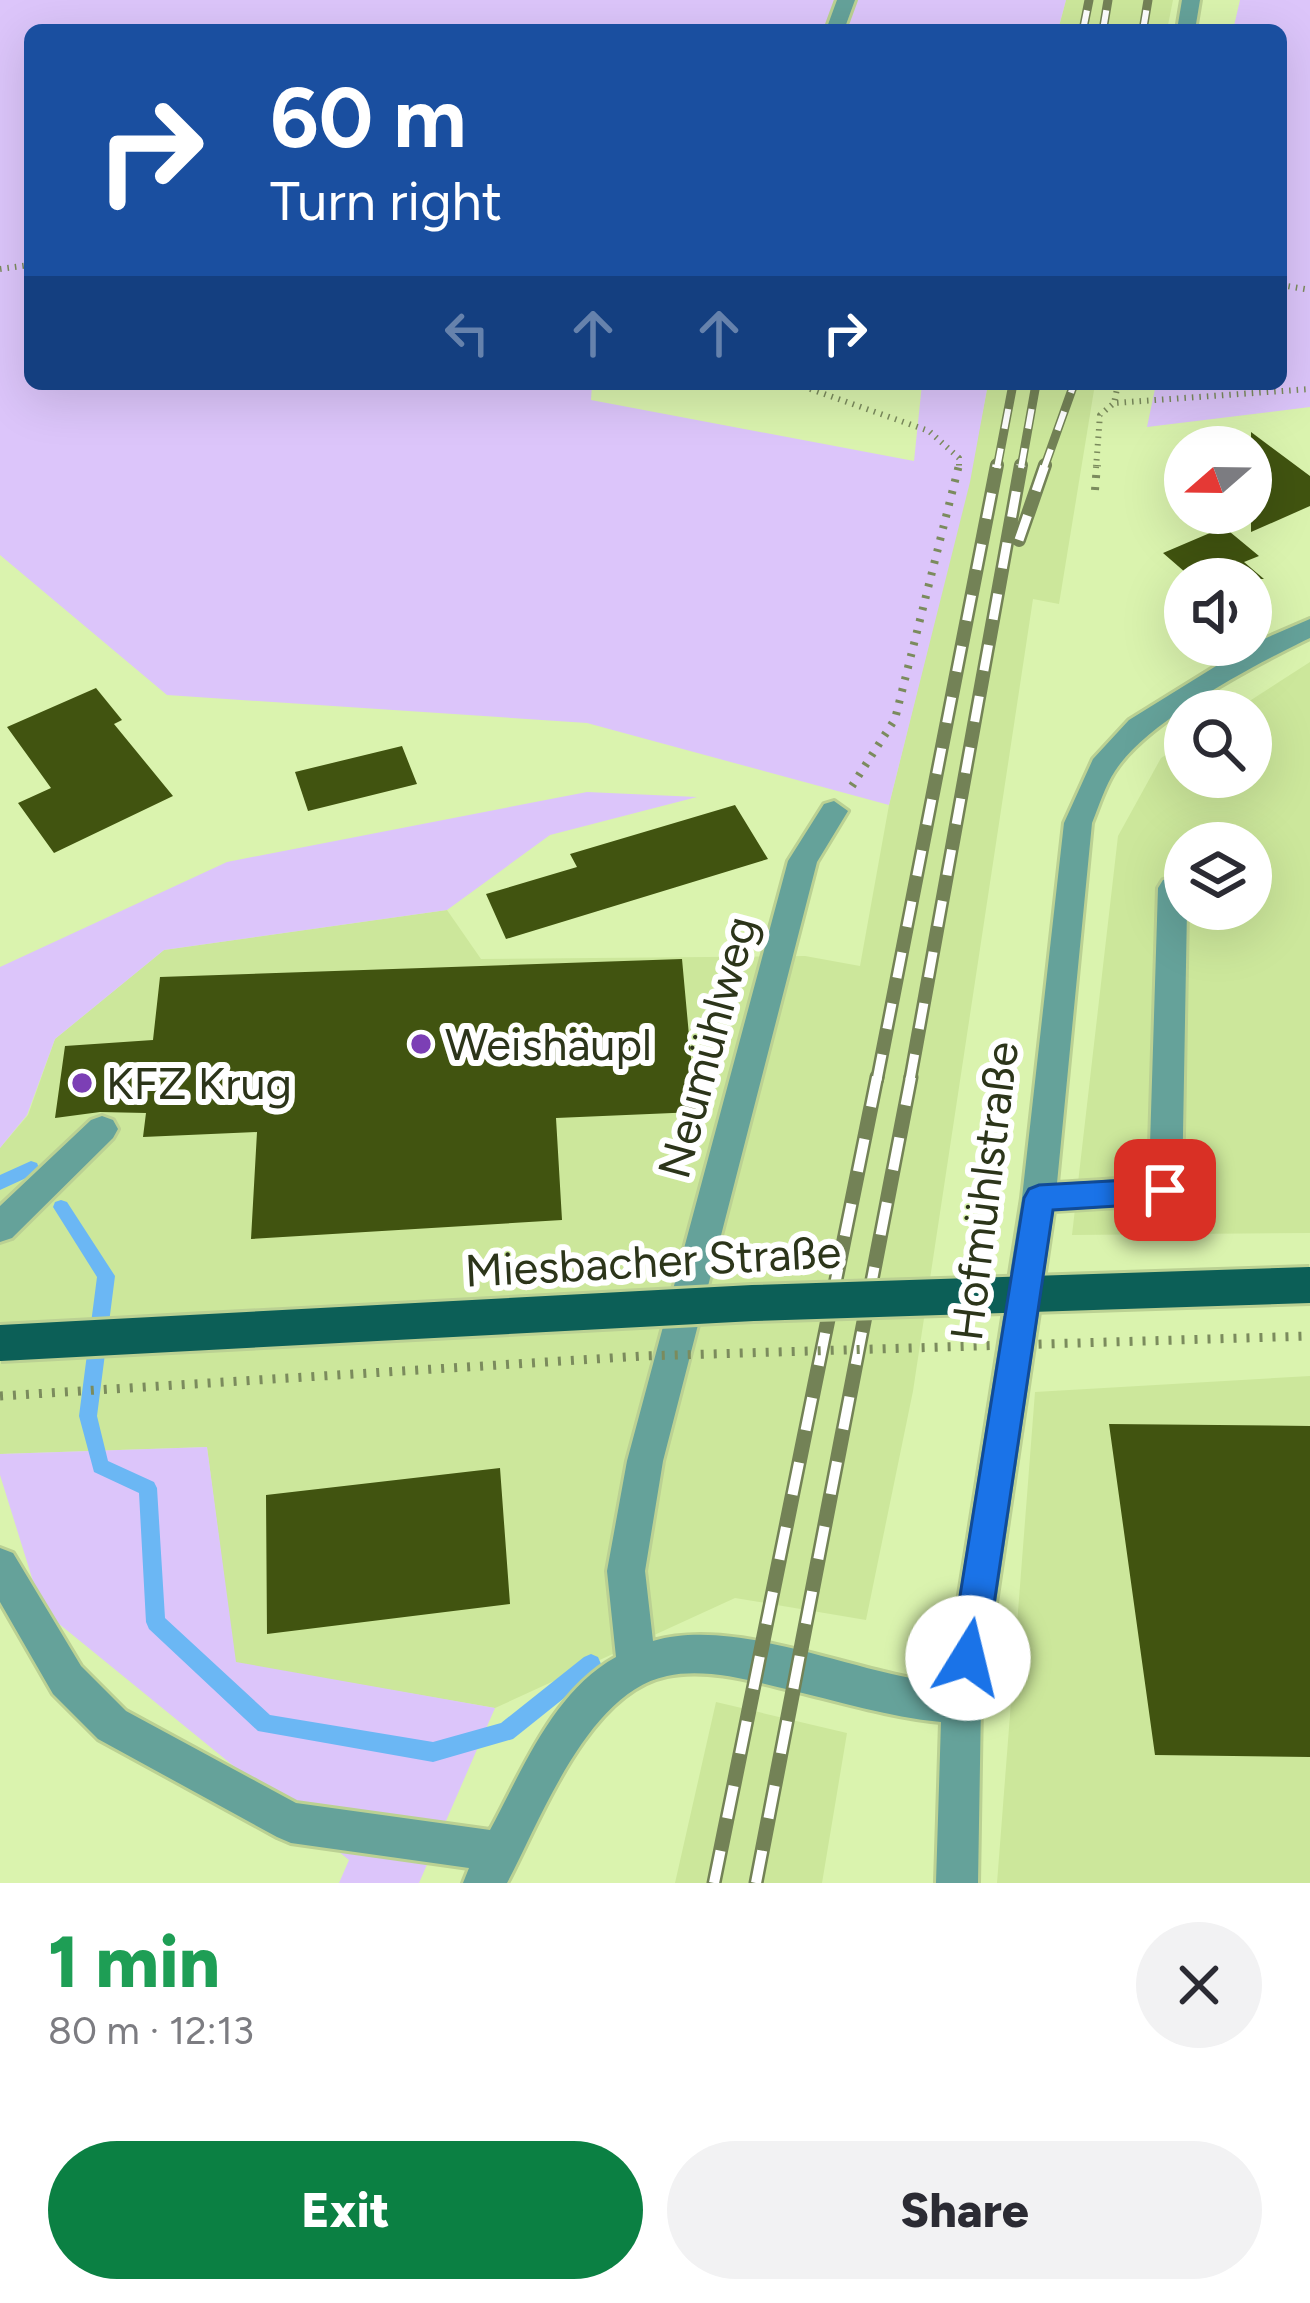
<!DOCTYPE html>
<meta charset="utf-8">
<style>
body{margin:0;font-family:Figtree,sans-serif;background:#f2f2f3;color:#2b2b33;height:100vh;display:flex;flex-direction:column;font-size:45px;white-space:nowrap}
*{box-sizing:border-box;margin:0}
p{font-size:39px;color:#7c7c81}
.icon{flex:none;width:66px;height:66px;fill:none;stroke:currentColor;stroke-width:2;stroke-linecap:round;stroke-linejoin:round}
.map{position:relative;height:1883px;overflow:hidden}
.sheet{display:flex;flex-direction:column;background:#fff;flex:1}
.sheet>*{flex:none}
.banner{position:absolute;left:24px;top:24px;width:1263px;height:366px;border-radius:18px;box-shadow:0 12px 48px #0002;background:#1a4fa0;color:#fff;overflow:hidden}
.needle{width:78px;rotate:250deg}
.tools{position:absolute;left:1164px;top:426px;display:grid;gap:24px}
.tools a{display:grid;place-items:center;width:108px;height:108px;border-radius:50%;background:#fff;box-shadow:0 12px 48px #0002;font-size:60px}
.pin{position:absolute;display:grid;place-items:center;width:102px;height:102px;color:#fff;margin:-51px;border-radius:24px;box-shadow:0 6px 18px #0006}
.me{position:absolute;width:132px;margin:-66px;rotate:9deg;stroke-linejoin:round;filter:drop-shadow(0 0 9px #0008)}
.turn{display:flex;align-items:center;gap:42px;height:252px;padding:0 48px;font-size:54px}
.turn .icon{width:156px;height:156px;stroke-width:2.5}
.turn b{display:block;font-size:84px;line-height:102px}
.lanes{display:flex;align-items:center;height:114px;padding:0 48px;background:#0003;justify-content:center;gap:60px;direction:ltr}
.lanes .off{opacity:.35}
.round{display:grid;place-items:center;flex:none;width:126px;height:126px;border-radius:63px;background:#f2f2f3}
.summary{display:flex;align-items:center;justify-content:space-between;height:204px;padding:0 48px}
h1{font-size:72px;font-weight:800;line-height:90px;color:#1e9e55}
.action{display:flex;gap:24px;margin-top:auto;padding:24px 48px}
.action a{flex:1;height:138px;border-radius:72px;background:#0b8043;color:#fff;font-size:48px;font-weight:800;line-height:138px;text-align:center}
.action a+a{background:#f2f2f3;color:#2b2b33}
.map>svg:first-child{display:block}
.built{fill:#cce79b;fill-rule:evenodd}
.green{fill:#dcc5fa}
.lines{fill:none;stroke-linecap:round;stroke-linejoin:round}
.stream{fill:#6bb7f4;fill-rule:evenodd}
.building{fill:#415410}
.minor-casing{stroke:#bbd193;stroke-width:6}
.path-far1{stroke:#7b8b5d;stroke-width:6;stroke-dasharray:1.5 6;stroke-linecap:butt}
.path{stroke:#7b8b5d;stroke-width:8;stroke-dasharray:3 9;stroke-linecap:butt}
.minor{fill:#65a29a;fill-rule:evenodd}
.rail-far2-casing{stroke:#738256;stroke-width:9}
.rail-far1-casing{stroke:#738256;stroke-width:14}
.rail-casing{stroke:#738256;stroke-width:15}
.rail-far2{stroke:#fff;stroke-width:6;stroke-dasharray:20;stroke-linecap:butt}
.rail-far1{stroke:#fff;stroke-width:9;stroke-dasharray:26;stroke-linecap:butt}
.rail{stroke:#fff;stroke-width:10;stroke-dasharray:33;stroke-linecap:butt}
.major-bridge-casing{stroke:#bbd193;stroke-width:42;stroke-linecap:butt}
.path-bridge{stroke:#7b8b5d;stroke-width:9;stroke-dasharray:3 10;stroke-linecap:butt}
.major-bridge{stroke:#0c5f57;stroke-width:36}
.route{fill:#1a73e8;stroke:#114b97;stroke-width:3}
.poi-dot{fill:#7c3fb5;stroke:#fff;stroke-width:4.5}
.labels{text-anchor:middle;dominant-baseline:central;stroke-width:12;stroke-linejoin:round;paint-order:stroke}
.poi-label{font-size:45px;fill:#2c351a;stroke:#fff;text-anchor:start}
.street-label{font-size:45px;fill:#2c351a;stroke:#fff}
</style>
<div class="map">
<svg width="1310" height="1883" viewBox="0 0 1310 1883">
<rect width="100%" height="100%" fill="#daf3ae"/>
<path class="built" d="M 1066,0 L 1173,0 L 1167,30 L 1058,30 Z
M 988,384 L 1095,384 L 1059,604 L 1033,599 L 913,1391 L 866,1620 L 735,1598 L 495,1708 L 235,1663 L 207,1447 L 0,1454 L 0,1148 L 28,1115 L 55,1039 L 164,950 L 447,910 L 481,959 L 805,956 L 860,966 L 889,805 L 969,482 Z
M 1310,662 L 1310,1233 L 1072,1235 L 1118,836 L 1161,758 L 1185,743 L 1185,777 L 1251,777 L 1251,711 L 1234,711 ZM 1185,843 L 1251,843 L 1251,909 L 1185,909 Z
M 1310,1376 L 1310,1883 L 997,1883 L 1035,1392 Z
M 716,1702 L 847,1733 L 822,1883 L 675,1883 Z"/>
<path class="green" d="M 0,0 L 1066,0 L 1058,30 L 30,30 L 30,384 L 592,384 L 591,400 L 914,461 L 922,384 L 988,384 L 970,482 L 889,805 L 587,723 L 167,695 L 0,555 Z
M 1240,0 L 1310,0 L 1310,407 L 1147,427 L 1156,384 L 1281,384 L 1281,30 L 1233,30 Z
M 587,792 L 697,797 L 550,835 L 447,910 L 164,950 L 55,1039 L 27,1115 L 0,1148 L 0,967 L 227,862 Z
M 207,1447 L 236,1662 L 495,1708 L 419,1883 L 339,1883 L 349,1860 L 42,1610 L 0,1475 L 0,1454 Z"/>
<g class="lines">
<path class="stream" d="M 31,1161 L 37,1163 L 39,1168 L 37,1173 L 0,1190 L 0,1175 Z
M 61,1200 L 67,1202 L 115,1276 L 97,1416 L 108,1461 L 154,1482 L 157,1488 L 165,1618 L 270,1715 L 433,1742 L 501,1723 L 584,1657 L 591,1654 L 598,1657 L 601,1664 L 598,1671 L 513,1739 L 433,1762 L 258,1731 L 149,1629 L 146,1622 L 139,1493 L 94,1472 L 79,1416 L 97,1277 L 53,1207 L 55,1202 Z"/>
</g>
<path class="building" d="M 1251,432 L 1310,476 L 1310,506 L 1251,532 Z
M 1224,527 L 1259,556 L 1244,562 L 1264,579 L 1193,579 L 1163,553 Z
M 96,688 L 122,720 L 114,724 L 173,796 L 54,853 L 18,803 L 51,788 L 7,727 Z
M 402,746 L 417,784 L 308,811 L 295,772 Z
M 735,805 L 768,859 L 506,939 L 486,894 L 577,867 L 570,854 Z
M 682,959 L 696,1112 L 556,1118 L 562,1220 L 251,1239 L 257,1132 L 143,1137 L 146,1113 L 100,1112 L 55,1118 L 65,1046 L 153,1040 L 160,977 Z
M 1109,1424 L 1310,1426 L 1310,1757 L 1155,1755 Z
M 500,1468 L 510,1604 L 267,1634 L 266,1495 Z"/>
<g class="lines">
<g class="minor-casing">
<path id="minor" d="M 837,0 L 855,0 L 844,30 L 826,30 Z
M 1182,0 L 1200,0 L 1195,30 L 1177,30 Z
M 1310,619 L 1310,638 C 1256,664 1147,721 1115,771 C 1105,786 1099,806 1092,823 L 1057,1183 L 1149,1177 L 1158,888 L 1163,880 L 1173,877 L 1185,883 L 1187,909 L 1182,1190 L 1177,1200 L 1165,1204 L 1054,1211 L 981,1704 L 978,1883 L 936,1883 L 941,1722 C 888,1717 838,1701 786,1689 C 749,1680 705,1668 667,1676 C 588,1692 541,1819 507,1883 L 463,1883 L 469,1868 L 291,1843 L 277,1837 L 98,1739 L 53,1694 L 0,1602 L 0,1548 L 13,1553 L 81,1666 L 126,1711 L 296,1803 L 490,1830 C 523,1769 553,1692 616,1657 L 607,1571 L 627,1461 L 788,861 L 824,804 L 834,801 L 848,811 L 817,862 L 663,1461 L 645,1571 L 653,1641 C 739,1616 856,1675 945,1683 L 1022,1198 L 1064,823 L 1093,759 L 1129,720 L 1250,645 Z
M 102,1116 L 113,1120 L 118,1129 L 113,1138 L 12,1238 L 0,1242 L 0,1206 L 91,1120 Z"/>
</g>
<path class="path-far1" d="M 0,269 L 30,265
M 1281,285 L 1310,290
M 796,384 L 929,431 L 959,458 L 959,468
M 1118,384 L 1114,403 L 1310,389
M 1096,468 L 1100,415 L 1114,403"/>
<path class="path" d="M 1095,490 L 1097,465
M 852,786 L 895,719 L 959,465"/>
<use href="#minor" class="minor"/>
<g class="rail-far2-casing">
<path id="rail-far2" d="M 1083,30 L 1089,0
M 1103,30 L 1108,0
M 1143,30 L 1148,0
M 997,468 L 1013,384
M 1021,468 L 1036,384
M 1044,468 L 1074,384"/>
</g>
<g class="rail-far1-casing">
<path id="rail-far1" d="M 1019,540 L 1045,465
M 877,1080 L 997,465
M 910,1080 L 1021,465"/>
</g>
<g class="rail-casing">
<path id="rail" d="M 714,1883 L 877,1077
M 756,1883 L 911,1077"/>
</g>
<use href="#rail-far2" class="rail-far2"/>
<use href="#rail-far1" class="rail-far1"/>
<use href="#rail" class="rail"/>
<g class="major-bridge-casing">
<path id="major-bridge" d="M 0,1343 L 753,1303 L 1310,1285"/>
</g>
<path class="path-bridge" d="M 0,1396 L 643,1356 L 1310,1336"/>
<use href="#major-bridge" class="major-bridge"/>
</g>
<path class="route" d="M 1165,1178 L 1176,1181 L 1180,1190 L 1176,1199 L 1165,1203 L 1053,1210 L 986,1658 L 981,1670 L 968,1675 L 956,1670 L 950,1658 L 1024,1198 L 1029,1189 L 1039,1185 Z"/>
<g class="poi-dot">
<circle cx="421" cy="1044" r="12"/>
<circle cx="82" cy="1083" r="12"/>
</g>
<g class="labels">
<g class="poi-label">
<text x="445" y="1044">Weishäupl</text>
<text x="106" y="1083">KFZ Krug</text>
</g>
<g class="street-label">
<text transform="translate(707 1047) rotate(-75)">Neumühlweg</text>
<text transform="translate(984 1191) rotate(-83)">Hofmühlstraße</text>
<text transform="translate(653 1261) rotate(-3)">Miesbacher Straße</text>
</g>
</g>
</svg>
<div class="tools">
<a><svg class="needle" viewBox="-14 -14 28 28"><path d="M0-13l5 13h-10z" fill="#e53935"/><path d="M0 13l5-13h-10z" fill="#7c7c81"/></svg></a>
<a><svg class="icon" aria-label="sound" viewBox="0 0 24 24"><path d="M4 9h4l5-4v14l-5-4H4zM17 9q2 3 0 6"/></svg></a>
<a><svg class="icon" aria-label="search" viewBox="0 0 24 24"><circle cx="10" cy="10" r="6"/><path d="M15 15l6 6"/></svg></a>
<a><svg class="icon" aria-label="layers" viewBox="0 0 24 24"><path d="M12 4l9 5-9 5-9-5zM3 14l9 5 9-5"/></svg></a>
</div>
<div class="pin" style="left:1165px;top:1190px;background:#d93025"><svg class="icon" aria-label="arrive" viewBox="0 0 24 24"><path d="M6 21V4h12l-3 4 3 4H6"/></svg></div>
<svg class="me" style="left:968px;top:1658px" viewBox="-20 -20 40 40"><circle r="19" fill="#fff"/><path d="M0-13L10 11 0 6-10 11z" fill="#1a73e8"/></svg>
<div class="banner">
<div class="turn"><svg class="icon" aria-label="right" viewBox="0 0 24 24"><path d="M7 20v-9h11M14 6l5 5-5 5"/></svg><div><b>60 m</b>Turn right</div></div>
<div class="lanes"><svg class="icon off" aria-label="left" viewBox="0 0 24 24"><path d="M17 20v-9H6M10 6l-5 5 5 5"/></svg><svg class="icon off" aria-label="ahead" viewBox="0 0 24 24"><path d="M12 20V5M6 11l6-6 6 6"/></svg><svg class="icon off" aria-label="ahead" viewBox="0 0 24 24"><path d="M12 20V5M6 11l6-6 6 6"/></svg><svg class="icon" aria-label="right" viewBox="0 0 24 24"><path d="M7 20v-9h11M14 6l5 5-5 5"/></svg></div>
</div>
</div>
<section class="sheet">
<div class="summary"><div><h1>1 min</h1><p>80 m · 12:13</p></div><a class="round"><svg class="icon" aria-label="close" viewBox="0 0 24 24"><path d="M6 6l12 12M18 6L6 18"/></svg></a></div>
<div class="action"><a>Exit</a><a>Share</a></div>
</section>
